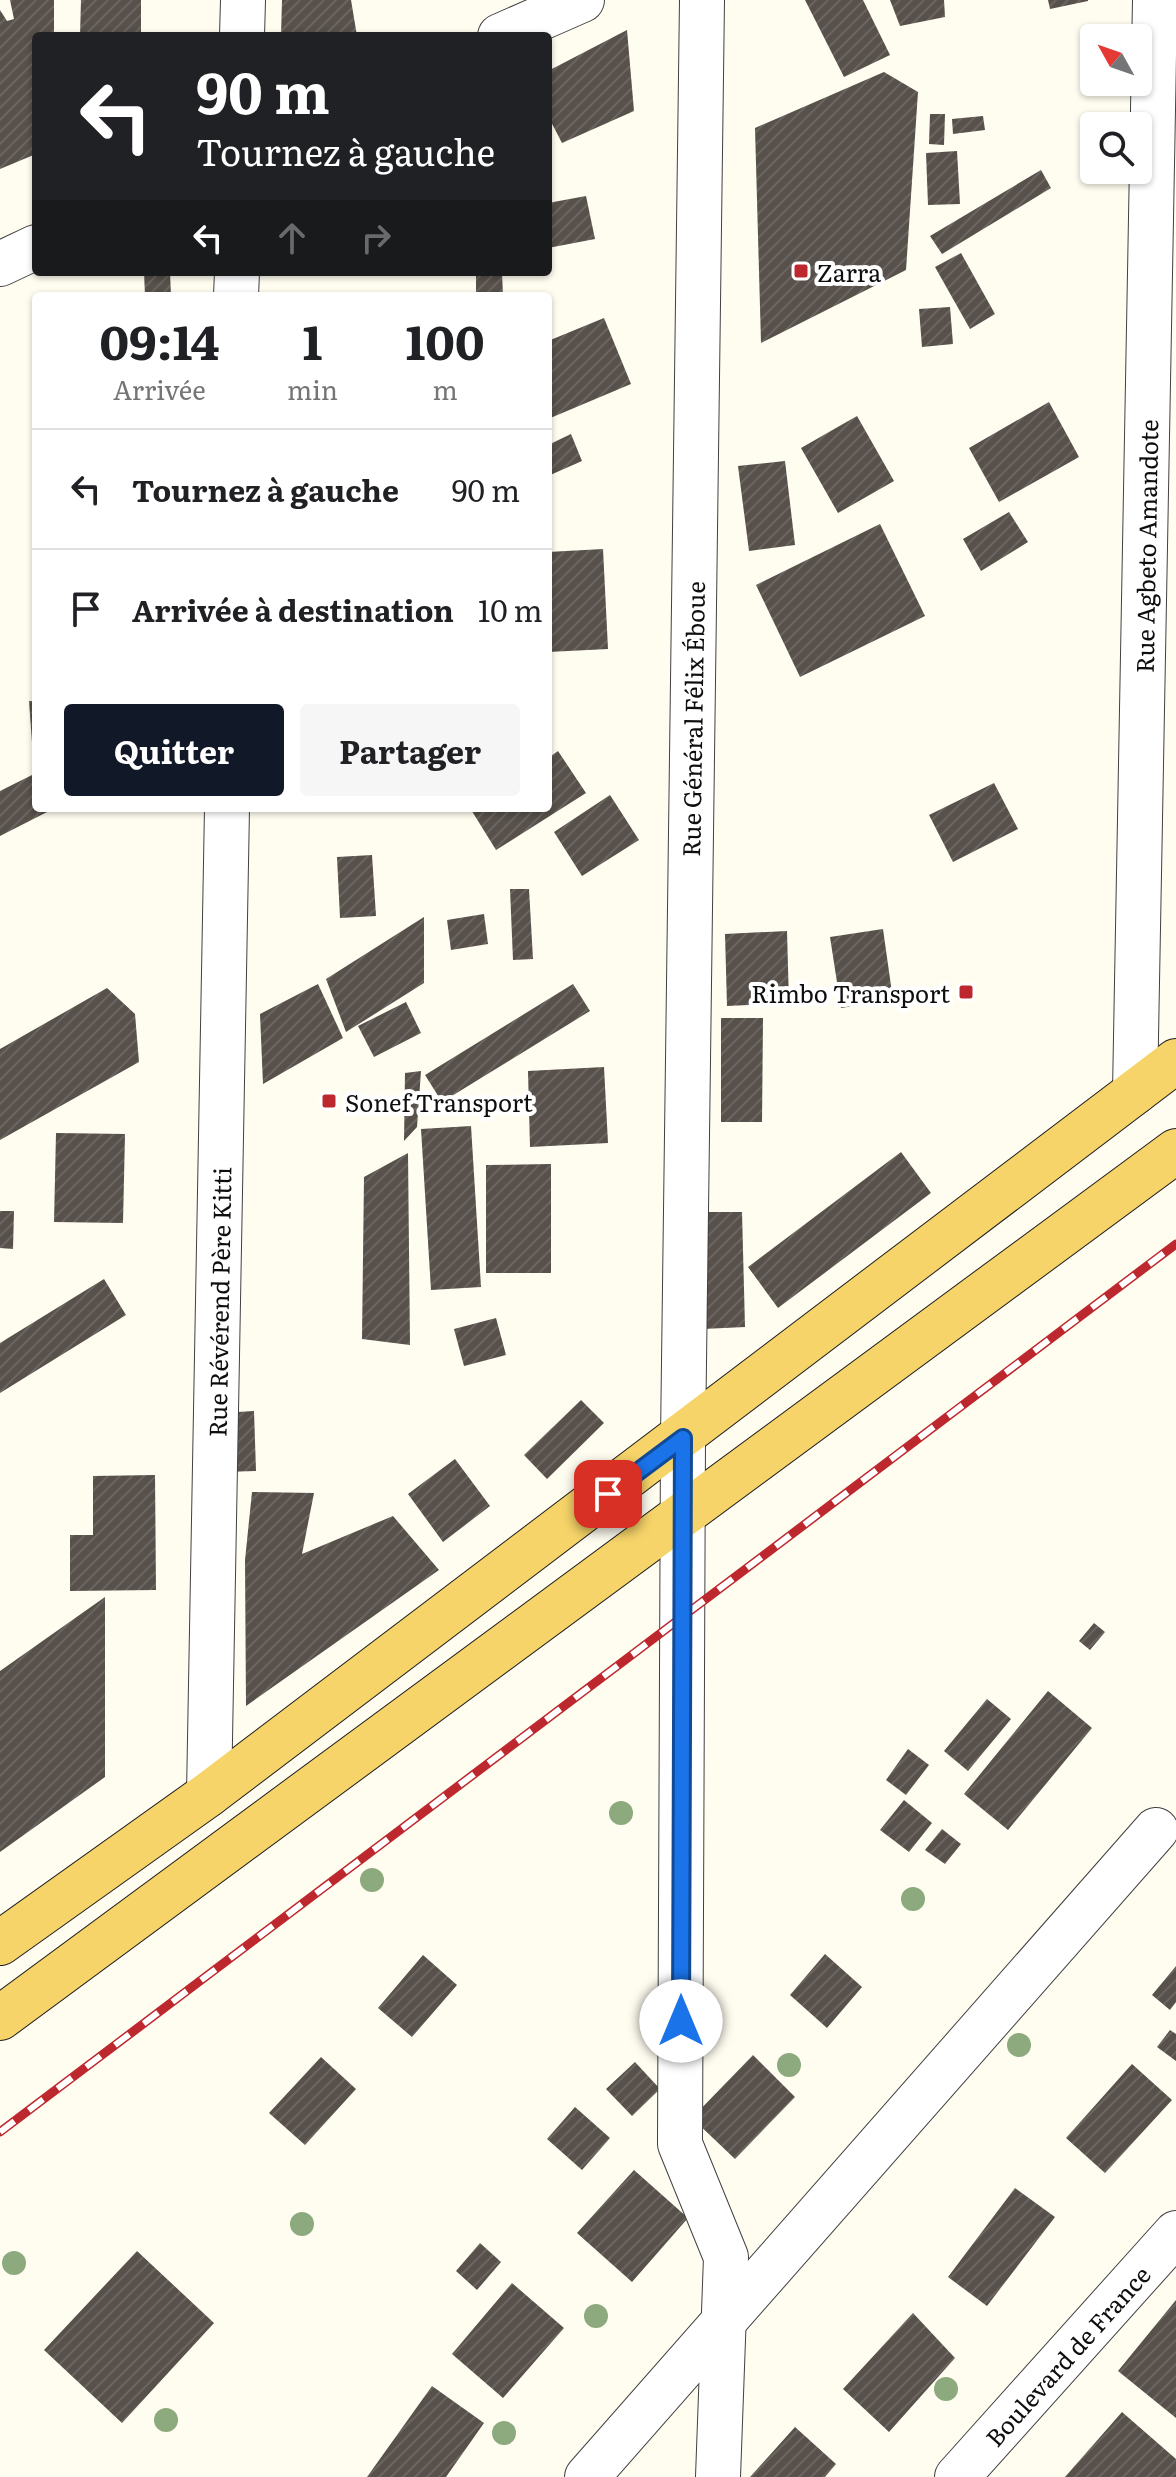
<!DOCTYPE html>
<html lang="fr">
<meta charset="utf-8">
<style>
body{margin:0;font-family:Literata,serif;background:#f6f6f6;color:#202124;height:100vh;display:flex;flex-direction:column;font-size:30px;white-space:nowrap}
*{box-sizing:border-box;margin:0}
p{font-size:26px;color:#757577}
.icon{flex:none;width:44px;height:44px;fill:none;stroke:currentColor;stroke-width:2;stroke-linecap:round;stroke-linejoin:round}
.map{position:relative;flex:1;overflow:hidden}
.sheet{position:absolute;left:32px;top:292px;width:520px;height:520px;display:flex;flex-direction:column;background:#fff;border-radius:8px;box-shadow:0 2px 6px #0004}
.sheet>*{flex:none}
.hud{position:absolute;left:32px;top:32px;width:520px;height:244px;border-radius:8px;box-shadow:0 2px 6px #0004;background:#202124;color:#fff;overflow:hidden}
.needle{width:52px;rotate:310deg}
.controls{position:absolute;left:1080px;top:24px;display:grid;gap:16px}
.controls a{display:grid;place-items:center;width:72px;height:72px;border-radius:8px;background:#fff;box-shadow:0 2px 6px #0004;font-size:40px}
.pin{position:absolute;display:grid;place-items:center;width:68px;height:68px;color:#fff;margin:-34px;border-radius:16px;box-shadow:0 4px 12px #0006}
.me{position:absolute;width:88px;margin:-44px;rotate:0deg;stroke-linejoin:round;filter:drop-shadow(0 0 6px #0008)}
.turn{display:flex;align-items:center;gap:28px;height:168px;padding:0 32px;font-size:36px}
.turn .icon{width:104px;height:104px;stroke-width:2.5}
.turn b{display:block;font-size:56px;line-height:68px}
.lanes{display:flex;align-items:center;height:76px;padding:0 32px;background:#0003;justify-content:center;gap:40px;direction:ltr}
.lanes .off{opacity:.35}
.eta{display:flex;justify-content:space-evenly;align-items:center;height:136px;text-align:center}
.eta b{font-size:48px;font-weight:700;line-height:56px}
.cta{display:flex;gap:16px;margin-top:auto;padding:16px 32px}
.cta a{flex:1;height:92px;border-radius:8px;background:#111827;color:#fff;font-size:32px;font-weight:700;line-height:92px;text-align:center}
.cta a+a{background:#f6f6f6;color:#202124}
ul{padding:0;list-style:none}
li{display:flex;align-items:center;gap:24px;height:120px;padding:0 32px;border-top:2px solid #e0e0e0}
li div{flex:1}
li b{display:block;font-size:30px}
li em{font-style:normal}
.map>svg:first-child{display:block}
.building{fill:url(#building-hatch)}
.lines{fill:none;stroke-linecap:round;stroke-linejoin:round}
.minor-casing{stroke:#414141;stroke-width:46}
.major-casing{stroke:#1f1f1f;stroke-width:46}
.minor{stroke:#fff;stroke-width:44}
.major{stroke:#f6d469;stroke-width:44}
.rail-casing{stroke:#bd282f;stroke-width:9}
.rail{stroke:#fff;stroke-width:6;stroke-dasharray:18;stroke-linecap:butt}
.tree{fill:#8caa7d}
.route-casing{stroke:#114b97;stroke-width:20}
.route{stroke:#1a73e8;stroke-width:14}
.poi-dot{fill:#bd282f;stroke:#fff;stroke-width:3}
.labels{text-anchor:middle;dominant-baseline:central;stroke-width:8;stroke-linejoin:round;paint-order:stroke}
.poi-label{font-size:24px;fill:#0e0e0e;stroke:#fff;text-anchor:start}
.street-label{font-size:24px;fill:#0e0e0e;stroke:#fff}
</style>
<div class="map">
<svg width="1176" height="2477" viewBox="0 0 1176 2477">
<defs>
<pattern id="building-hatch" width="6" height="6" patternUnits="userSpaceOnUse" patternTransform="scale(2)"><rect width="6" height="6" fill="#57504b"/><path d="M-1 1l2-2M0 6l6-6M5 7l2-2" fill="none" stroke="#6a6561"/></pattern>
</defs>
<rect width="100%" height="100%" fill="#fffcf0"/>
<path class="building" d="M 10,0 L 54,0 L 54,36 L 36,36 L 36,154 L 0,169 L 0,10 L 7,21 L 14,19 Z
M 81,0 L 141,0 L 141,36 L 80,36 Z
M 282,0 L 351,0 L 357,36 L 281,36 Z
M 805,0 L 863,0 L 890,55 L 844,77 Z
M 890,0 L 944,0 L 945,17 L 900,26 Z
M 1048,0 L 1088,0 L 1088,1 L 1050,9 Z
M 627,30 L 634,111 L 562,143 L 548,116 L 548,71 Z
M 884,72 L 918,92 L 906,270 L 761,343 L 755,128 Z
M 930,114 L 945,114 L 944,145 L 929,144 Z
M 983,116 L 985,130 L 953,134 L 952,119 Z
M 957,151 L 960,204 L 928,205 L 926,153 Z
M 1041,170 L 1051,188 L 942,254 L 930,236 Z
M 586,196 L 595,239 L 548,248 L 548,203 Z
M 961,253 L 995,314 L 970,329 L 935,267 Z
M 144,272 L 170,272 L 171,296 L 145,296 Z
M 476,272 L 502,272 L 503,296 L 476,296 Z
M 950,307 L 953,344 L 922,347 L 919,309 Z
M 604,318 L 631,384 L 548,419 L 548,341 Z
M 1049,402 L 1079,457 L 999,502 L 969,448 Z
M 857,416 L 894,481 L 838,513 L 801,448 Z
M 571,434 L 582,461 L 548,476 L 548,445 Z
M 785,461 L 795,545 L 749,551 L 738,466 Z
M 1009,512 L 1028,542 L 981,571 L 963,539 Z
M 880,524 L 925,616 L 800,677 L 756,585 Z
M 603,549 L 608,649 L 548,652 L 548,552 Z
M 29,701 L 36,701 L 36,756 L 33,756 Z
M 558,751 L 586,793 L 496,850 L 470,808 L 548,808 L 548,758 Z
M 36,773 L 36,808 L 55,808 L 0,836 L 0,791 Z
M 994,783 L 1018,829 L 953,862 L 929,815 Z
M 610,795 L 639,840 L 582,876 L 554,832 Z
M 372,855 L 376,916 L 340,918 L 337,857 Z
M 510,889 L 529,889 L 533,959 L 513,960 Z
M 484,914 L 488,944 L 451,950 L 447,920 Z
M 424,917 L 424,983 L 346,1032 L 326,979 Z
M 883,929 L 893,1000 L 841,1008 L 830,937 Z
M 787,931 L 789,1003 L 727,1006 L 725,934 Z
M 318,984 L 343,1038 L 263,1084 L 260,1014 Z
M 573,984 L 590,1011 L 442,1102 L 425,1075 Z
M 107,988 L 135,1014 L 139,1062 L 0,1140 L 0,1049 Z
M 406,1002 L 421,1033 L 374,1057 L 358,1026 Z
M 721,1018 L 763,1018 L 762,1122 L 721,1122 Z
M 604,1067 L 608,1143 L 530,1147 L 528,1071 Z
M 421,1071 L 417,1127 L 404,1141 L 405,1073 Z
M 471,1126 L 481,1287 L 431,1290 L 421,1129 Z
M 56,1133 L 125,1134 L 123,1223 L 54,1222 Z
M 901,1152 L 931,1193 L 778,1308 L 748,1267 Z
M 408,1153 L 410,1345 L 362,1339 L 364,1177 Z
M 551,1164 L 551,1273 L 486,1273 L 486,1165 Z
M 0,1211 L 14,1211 L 13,1249 L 0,1248 Z
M 701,1212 L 742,1212 L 745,1327 L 703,1329 Z
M 104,1279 L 126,1315 L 0,1393 L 0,1343 Z
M 496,1318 L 506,1355 L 464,1366 L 454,1329 Z
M 581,1400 L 604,1423 L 547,1479 L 524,1455 Z
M 254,1411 L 256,1471 L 223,1472 L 221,1413 Z
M 455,1459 L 490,1506 L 443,1542 L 408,1494 Z
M 155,1475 L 156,1590 L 70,1591 L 70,1535 L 93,1535 L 93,1476 Z
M 252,1492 L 314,1493 L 302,1554 L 393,1516 L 439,1570 L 246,1706 L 245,1560 Z
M 105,1597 L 105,1777 L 0,1852 L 0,1671 Z
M 1094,1623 L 1105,1632 L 1090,1650 L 1079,1641 Z
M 1048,1691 L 1092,1728 L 1008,1830 L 964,1794 Z
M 987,1699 L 1011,1719 L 968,1771 L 944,1751 Z
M 908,1749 L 929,1765 L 906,1795 L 886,1780 Z
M 904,1800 L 932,1823 L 909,1852 L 880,1830 Z
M 942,1829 L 961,1844 L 945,1864 L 925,1850 Z
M 825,1954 L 862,1987 L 827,2028 L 790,1995 Z
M 423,1955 L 457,1985 L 412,2037 L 378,2008 Z
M 1176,1966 L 1176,2002 L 1170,2010 L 1152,1995 Z
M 1170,2030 L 1176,2034 L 1176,2061 L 1157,2047 Z
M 753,2055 L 795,2097 L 735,2159 L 692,2118 Z
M 321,2057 L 356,2089 L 305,2145 L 269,2113 Z
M 635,2062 L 660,2089 L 632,2116 L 606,2089 Z
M 1132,2064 L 1172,2100 L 1105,2173 L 1066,2138 Z
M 575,2107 L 610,2138 L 582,2170 L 547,2139 Z
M 634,2170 L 688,2218 L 632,2282 L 577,2233 Z
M 1015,2188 L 1055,2217 L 987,2306 L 948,2277 Z
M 480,2243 L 501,2262 L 477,2290 L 456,2271 Z
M 137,2251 L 214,2323 L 122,2423 L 44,2350 Z
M 512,2283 L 564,2328 L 503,2398 L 452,2354 Z
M 1176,2300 L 1176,2418 L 1118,2371 Z
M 913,2313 L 955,2358 L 889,2432 L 843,2389 Z
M 432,2386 L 484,2423 L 446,2477 L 367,2477 Z
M 1122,2412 L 1176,2459 L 1176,2477 L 1065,2477 Z
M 795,2427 L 836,2464 L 825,2477 L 750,2477 Z"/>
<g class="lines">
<g class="minor-casing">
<g id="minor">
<path d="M 702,0 L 683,1438 L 680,2144 L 726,2257 L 718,2477"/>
<path d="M 242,36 L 243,0"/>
<path d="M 500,36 L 582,0"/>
<path d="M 0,264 L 36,247"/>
<path d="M 236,296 L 237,272"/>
<path id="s1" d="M 1135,1092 L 1155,0"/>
<path id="s2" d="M 209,1794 L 227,808"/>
<path d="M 587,2477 L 1156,1830"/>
<path id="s3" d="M 957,2477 L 1176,2233"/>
</g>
</g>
<g class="major-casing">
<path id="major" d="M 0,1943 L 209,1794 L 1176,1061
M 0,2018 L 1176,1151"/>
</g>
<use href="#minor" class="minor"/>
<use href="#major" class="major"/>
<g class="rail-casing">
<path id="rail" d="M 0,2132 L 1176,1244"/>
</g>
<use href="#rail" class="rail"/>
</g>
<g class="tree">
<circle cx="621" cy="1813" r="12"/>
<circle cx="372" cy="1880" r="12"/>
<circle cx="913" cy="1899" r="12"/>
<circle cx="1019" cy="2045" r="12"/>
<circle cx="789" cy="2065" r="12"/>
<circle cx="302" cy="2224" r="12"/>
<circle cx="14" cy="2263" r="12"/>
<circle cx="596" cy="2316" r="12"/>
<circle cx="946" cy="2389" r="12"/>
<circle cx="166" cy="2420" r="12"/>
<circle cx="504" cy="2433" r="12"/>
</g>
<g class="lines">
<g class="route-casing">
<path id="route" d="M 608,1494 L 683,1438 L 681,2021"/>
</g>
<use href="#route" class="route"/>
</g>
<g class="poi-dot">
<rect x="793" y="263" width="16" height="16" rx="4"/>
<rect x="958" y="984" width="16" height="16" rx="4"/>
<rect x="321" y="1093" width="16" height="16" rx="4"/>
</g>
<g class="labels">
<g class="poi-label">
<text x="817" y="271">Zarra</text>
<text x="950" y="992" text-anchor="end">Rimbo Transport</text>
<text x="345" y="1101">Sonef Transport</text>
</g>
<g class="street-label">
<text stroke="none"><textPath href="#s1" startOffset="546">Rue Agbeto Amandote</textPath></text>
<text transform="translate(692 719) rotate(-89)">Rue Général Félix Éboue</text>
<text stroke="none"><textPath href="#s2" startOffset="492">Rue Révérend Père Kitti</textPath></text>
<text stroke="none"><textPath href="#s3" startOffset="164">Boulevard de France</textPath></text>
</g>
</g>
</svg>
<div class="controls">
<a><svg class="needle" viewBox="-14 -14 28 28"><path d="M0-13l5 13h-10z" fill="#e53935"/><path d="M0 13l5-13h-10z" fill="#757577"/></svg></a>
<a><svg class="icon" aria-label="search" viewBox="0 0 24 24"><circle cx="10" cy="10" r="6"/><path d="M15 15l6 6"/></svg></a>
</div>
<div class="pin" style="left:608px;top:1494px;background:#d93025"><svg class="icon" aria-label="arrive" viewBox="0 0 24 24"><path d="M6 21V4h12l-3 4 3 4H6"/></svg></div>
<svg class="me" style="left:681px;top:2021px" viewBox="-20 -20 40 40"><circle r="19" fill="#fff"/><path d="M0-13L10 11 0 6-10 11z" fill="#1a73e8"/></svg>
<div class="hud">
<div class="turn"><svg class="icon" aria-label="left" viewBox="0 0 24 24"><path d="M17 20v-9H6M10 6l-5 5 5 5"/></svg><div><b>90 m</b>Tournez à gauche</div></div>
<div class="lanes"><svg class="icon" aria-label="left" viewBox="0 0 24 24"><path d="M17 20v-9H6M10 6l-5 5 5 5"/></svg><svg class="icon off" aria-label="ahead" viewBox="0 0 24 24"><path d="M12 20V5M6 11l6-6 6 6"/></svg><svg class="icon off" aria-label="right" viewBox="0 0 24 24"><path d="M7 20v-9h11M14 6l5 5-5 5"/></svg></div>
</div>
<section class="sheet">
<div class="eta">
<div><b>09:14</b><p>Arrivée</p></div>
<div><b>1</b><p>min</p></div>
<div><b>100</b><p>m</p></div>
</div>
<ul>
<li><svg class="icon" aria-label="left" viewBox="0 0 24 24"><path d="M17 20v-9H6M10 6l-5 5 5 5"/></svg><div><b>Tournez à gauche</b></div><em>90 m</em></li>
<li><svg class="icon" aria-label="arrive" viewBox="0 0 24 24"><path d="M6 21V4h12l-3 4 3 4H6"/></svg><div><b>Arrivée à destination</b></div><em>10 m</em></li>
</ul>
<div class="cta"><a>Quitter</a><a>Partager</a></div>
</section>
</div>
